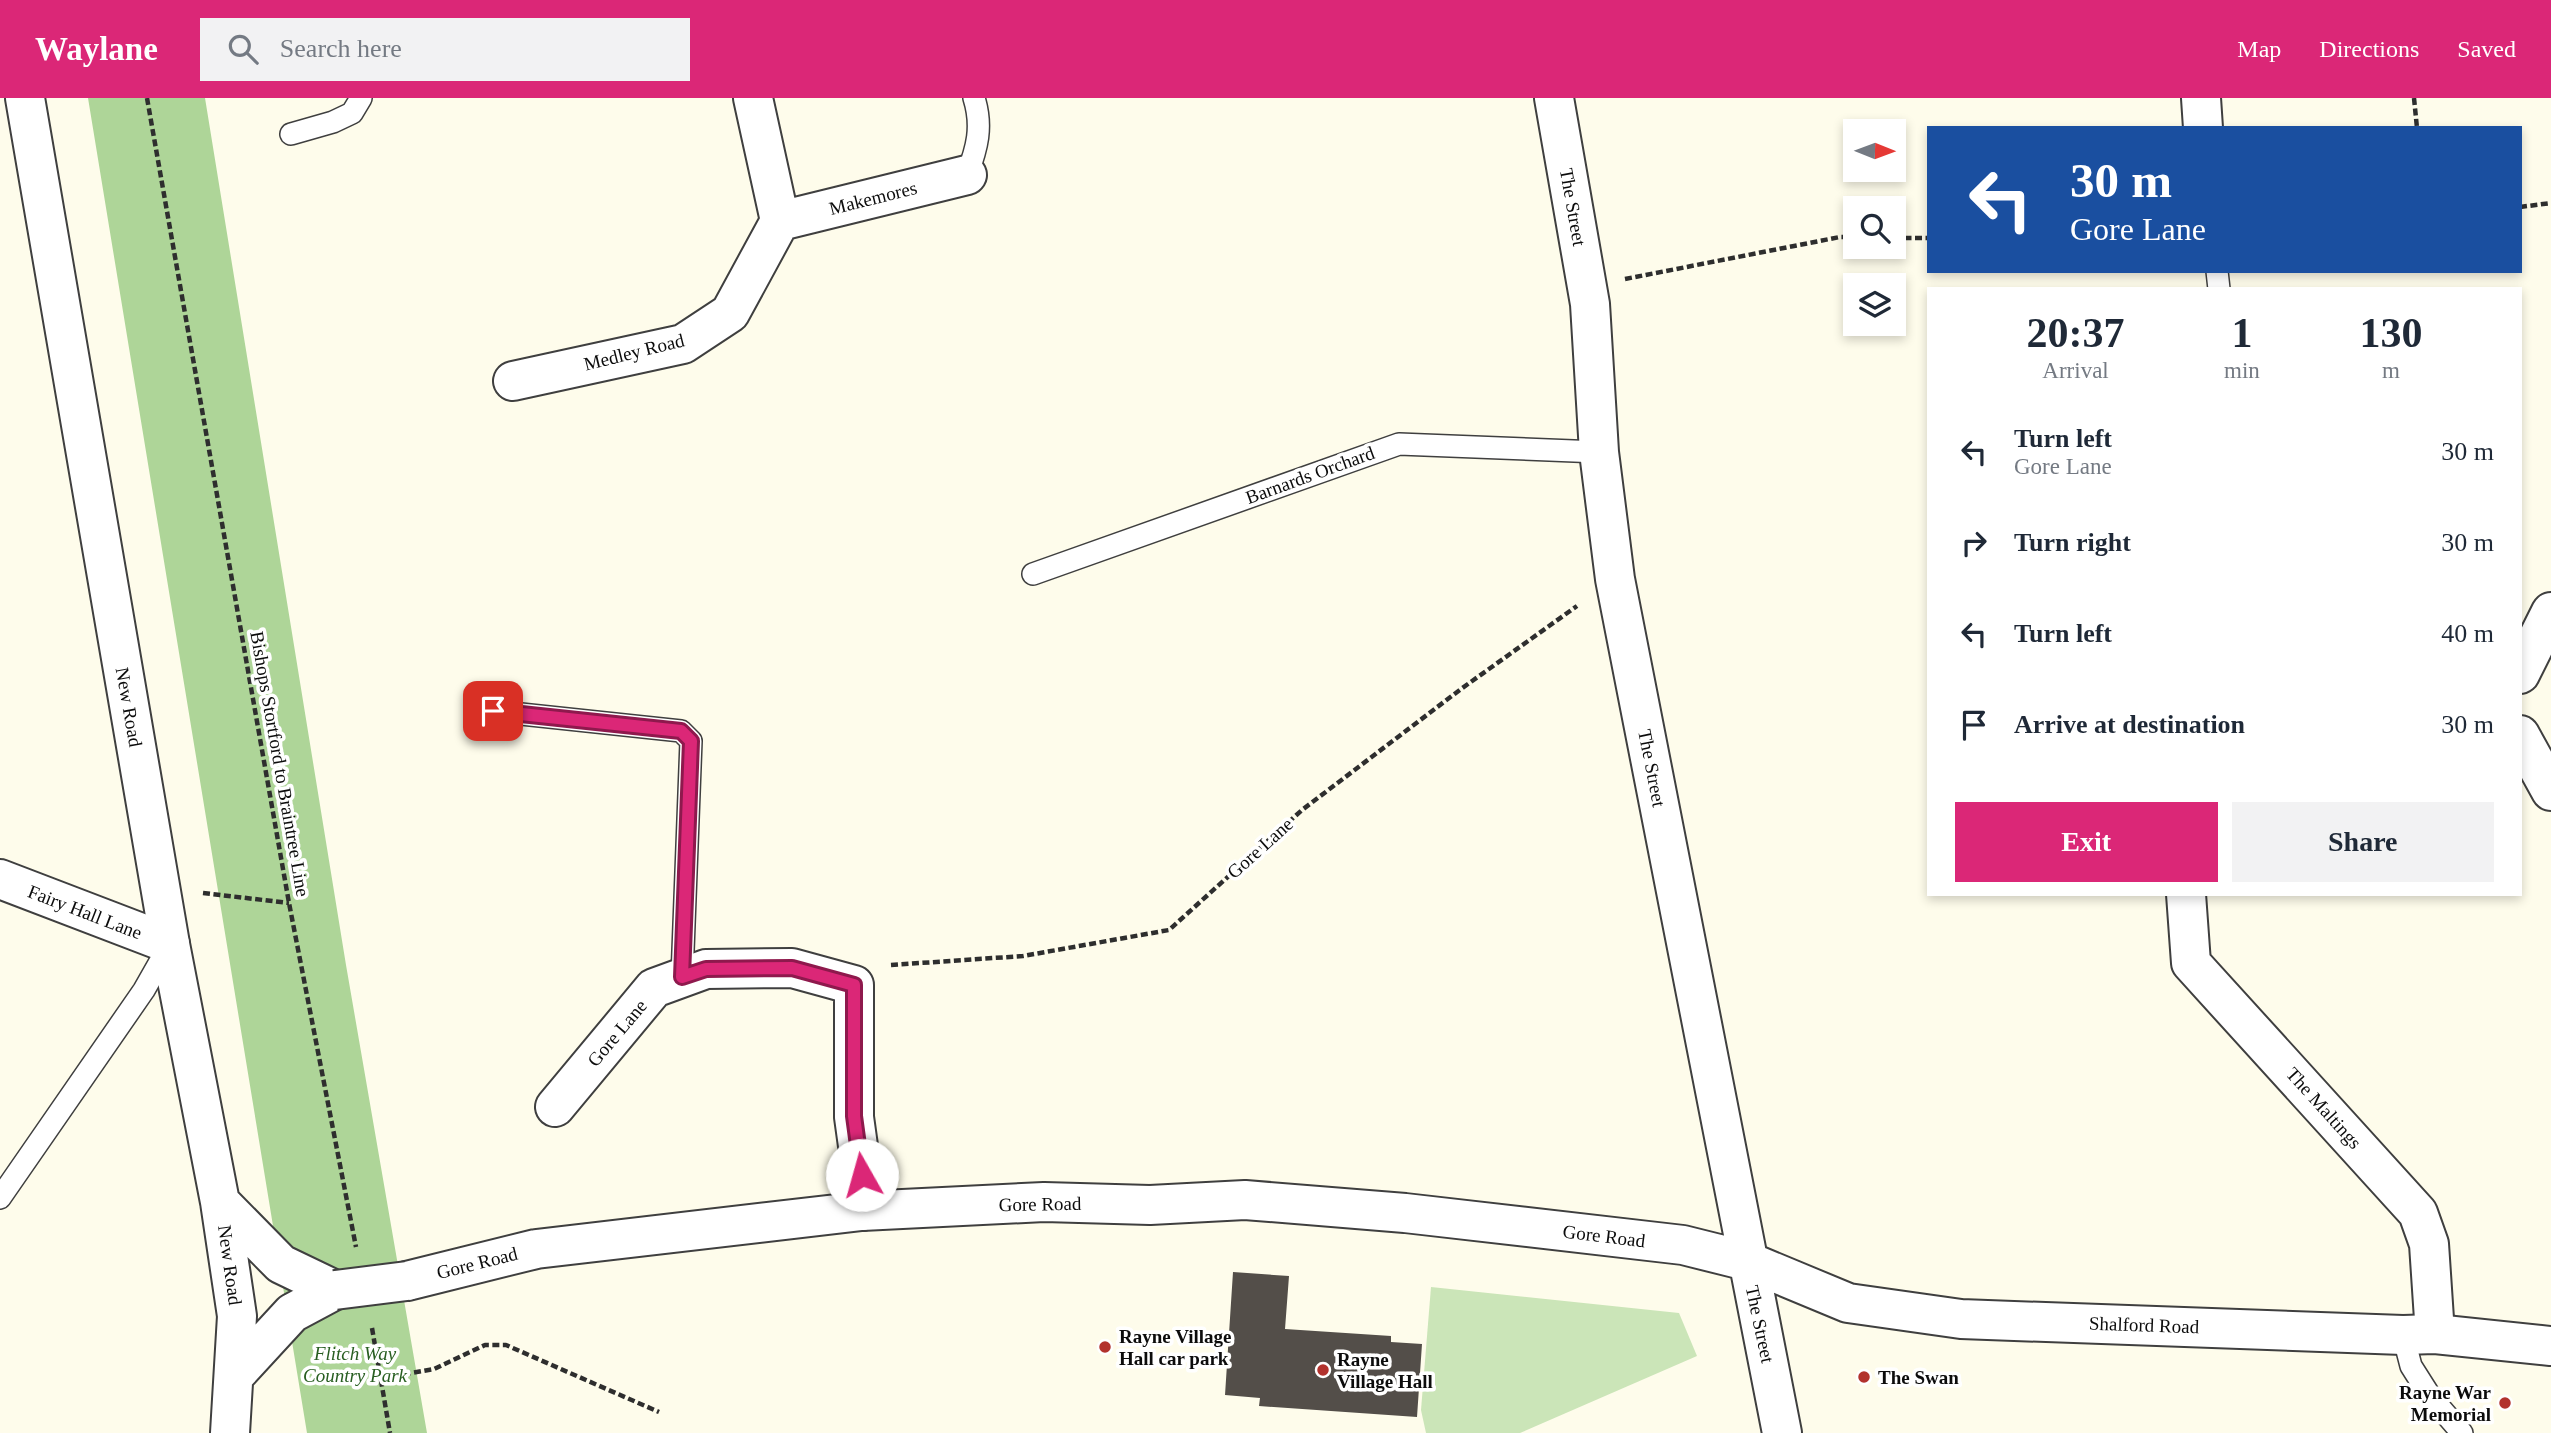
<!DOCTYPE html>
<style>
body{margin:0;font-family:Georgia,serif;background:#f2f2f3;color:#1f2937;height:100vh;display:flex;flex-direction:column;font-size:26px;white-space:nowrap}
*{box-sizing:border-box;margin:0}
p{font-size:23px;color:#747a83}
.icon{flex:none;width:38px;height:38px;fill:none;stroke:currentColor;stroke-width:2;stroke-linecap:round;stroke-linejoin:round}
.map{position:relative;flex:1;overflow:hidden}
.drawer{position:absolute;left:1927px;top:189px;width:595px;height:609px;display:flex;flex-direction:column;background:#fff;border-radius:0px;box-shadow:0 4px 10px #0003}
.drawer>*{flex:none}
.hud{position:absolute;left:1927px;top:28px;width:595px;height:147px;border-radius:0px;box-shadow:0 4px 10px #0003;background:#1a4fa0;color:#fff;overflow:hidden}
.needle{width:46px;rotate:91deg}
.buttons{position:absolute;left:1843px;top:21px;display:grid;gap:14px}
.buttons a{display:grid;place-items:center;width:63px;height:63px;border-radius:0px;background:#fff;box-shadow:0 4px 10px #0003;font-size:35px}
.pin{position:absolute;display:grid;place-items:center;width:60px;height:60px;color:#fff;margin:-30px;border-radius:14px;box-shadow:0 4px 10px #0006}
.me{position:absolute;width:77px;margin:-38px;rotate:353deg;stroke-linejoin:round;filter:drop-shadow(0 0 5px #0008)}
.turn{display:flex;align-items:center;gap:24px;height:147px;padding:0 28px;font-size:32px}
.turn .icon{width:91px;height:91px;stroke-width:2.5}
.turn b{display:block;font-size:49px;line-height:60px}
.eta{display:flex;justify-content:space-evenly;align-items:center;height:119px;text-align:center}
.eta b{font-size:42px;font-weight:700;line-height:49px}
.primary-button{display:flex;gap:14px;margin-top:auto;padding:14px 28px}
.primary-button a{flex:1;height:80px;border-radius:0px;background:#db2777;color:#fff;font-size:28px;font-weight:700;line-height:80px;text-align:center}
.primary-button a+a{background:#f2f2f3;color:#1f2937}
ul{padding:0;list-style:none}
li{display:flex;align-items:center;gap:21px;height:91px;padding:0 28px}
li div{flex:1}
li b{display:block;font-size:26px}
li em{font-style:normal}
header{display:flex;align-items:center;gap:42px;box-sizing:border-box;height:98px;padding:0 35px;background:#db2777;color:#fff}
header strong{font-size:33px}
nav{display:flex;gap:38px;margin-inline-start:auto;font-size:24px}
.search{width:490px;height:63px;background:#f2f2f3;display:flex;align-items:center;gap:18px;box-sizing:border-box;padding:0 24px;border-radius:0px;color:#747a83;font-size:26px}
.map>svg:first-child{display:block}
.green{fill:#cbe5b8}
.forest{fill:#aed598}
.building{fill:#534e49}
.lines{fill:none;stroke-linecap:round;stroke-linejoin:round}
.service-casing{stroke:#3f3f3f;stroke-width:24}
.minor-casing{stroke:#3f3f3f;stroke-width:42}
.tertiary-casing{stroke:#3f3f3f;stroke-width:42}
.path{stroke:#2e2e2e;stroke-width:4.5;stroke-dasharray:7 3.5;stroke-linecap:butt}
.service{stroke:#fff;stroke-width:21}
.minor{stroke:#fff;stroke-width:38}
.tertiary{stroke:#fff;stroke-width:38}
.tertiary-bridge-casing{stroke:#3f3f3f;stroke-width:42;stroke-linecap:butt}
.tertiary-bridge{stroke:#fff;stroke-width:38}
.route-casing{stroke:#8e194d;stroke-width:18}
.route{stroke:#db2777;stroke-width:12}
.poi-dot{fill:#b2322d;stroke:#fff;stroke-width:2.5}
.labels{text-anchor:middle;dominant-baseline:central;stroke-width:7;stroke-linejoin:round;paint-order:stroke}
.street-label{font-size:19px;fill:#0c0c0c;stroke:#fff}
.poi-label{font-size:19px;font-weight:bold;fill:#0c0c0c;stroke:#fff;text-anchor:start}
.park-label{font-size:19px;font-style:italic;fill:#285e21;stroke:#fff}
</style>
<header>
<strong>Waylane</strong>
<div class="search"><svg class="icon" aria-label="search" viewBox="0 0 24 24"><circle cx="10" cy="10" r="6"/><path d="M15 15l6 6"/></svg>Search here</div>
<nav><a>Map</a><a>Directions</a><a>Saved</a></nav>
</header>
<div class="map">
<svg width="2551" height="1335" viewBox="0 0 2551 1335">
<rect width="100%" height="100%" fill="#fefceb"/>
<path class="green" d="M 1431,1189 L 1679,1215 L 1697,1258 L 1520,1335 L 1426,1335 L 1421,1312 Z"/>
<path class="forest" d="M 88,0 L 205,0 L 346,867 L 427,1335 L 307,1335 Z"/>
<path class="building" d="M 1233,1174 L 1289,1178 L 1285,1231 L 1391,1238 L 1391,1244 L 1422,1246 L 1417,1319 L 1259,1308 L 1260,1300 L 1225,1297 Z"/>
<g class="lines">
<g class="service-casing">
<path id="service" d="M 291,36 L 333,24 L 352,15 L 361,0
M 967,77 C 977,50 983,29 974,0
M 2217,173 L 2219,191
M 1033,476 L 1399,346 L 1599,354
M 493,613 L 681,633 L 691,643 L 682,879
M 0,1100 L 144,892 L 169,848
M 2403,1237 L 2411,1268 L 2430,1298 L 2462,1335"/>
</g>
<g class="minor-casing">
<path id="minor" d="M 2201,0 L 2203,30
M 780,123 L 967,77
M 513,283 L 683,246 L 730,215 L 780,123 L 753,0
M 2520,576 L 2551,514
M 2520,637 L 2551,693
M 0,781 L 170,846
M 2186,796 L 2191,865 L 2418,1115 L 2429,1146 L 2435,1236
M 555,1009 L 654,890 L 706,871 L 792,870 L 854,887 L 854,1019 L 862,1077 L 862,1113"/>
</g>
<g class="tertiary-casing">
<path id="tertiary" d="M 25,0 L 170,846 L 220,1104 L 237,1218 L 230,1335
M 1554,0 L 1590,206 L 1599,354 L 1615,481 L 1782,1335
M 220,1104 L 281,1166 L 335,1192
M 407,1183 L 536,1151 L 862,1113 L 1044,1104 L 1150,1107 L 1245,1102 L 1405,1115 L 1683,1147 L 1747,1163 L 1848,1205 L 1961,1221 L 2403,1237 L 2435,1236 L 2551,1248
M 234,1278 L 292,1215 L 335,1192"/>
</g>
<path class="path" d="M 147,0 L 289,805 L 356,1149
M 2414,0 L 2417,30
M 2520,109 L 2551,105
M 1894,140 L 1928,140
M 1625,181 L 1840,139 L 1855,139
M 203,795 L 289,805
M 891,867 L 1023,858 L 1169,832 L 1302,712 L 1461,591 L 1577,508
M 372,1230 L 390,1335
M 383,1280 L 434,1271 L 485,1247 L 506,1247 L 659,1314"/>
<use href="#service" class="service"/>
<use href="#minor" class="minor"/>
<use href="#tertiary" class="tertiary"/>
<g class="tertiary-bridge-casing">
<path id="tertiary-bridge" d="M 335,1192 L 407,1183"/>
</g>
<use href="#tertiary-bridge" class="tertiary-bridge"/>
</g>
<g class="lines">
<g class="route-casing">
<path id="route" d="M 493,613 L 681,633 L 691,643 L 682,879 L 706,871 L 792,870 L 854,887 L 854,1018 L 862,1077"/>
</g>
<use href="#route" class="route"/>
</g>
<g class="poi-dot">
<circle cx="1105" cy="1249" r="7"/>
<circle cx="1323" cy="1272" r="7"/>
<circle cx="1864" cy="1279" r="7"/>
<circle cx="2505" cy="1305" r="7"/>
</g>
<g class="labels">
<g class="street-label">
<text transform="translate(873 100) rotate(-14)">Makemores</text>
<text transform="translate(1573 109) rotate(80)">The Street</text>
<text transform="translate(634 254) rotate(-14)">Medley Road</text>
<text transform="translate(1310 377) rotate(-20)">Barnards Orchard</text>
<text transform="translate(129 609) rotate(80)">New Road</text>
<text transform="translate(280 666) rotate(80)">Bishops Stortford to Braintree Line</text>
<text transform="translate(1652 670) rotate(79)">The Street</text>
<text transform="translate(1260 750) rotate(-42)">Gore Lane</text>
<text transform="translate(85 814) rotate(21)">Fairy Hall Lane</text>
<text transform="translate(617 935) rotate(-50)">Gore Lane</text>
<text transform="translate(2324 1010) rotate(48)">The Maltings</text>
<text transform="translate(1040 1106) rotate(-1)">Gore Road</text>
<text transform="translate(1604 1138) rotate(7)">Gore Road</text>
<text transform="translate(477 1165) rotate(-14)">Gore Road</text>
<text transform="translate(230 1167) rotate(82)">New Road</text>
<text transform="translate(1760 1226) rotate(78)">The Street</text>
<text transform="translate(2144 1227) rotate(2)">Shalford Road</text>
</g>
<g class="poi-label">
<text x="1119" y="1238">Rayne Village<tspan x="1119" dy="22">Hall car park</tspan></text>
<text x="1337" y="1261">Rayne<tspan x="1337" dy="22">Village Hall</tspan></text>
<text x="1878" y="1279">The Swan</text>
<text x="2491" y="1294" text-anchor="end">Rayne War<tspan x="2491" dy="22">Memorial</tspan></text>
</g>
<g class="park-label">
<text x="355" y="1255">Flitch Way<tspan x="355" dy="22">Country Park</tspan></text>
</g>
</g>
</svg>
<div class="buttons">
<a><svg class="needle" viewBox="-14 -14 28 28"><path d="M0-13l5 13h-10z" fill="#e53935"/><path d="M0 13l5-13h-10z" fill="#747a83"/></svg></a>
<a><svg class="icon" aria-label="search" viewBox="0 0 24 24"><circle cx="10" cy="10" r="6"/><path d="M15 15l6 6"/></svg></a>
<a><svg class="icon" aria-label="layers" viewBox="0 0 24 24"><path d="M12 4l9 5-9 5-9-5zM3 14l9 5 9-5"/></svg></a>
</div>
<div class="pin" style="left:493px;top:613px;background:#d93025"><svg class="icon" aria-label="arrive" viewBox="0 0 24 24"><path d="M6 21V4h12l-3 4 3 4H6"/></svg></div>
<svg class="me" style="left:862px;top:1077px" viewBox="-20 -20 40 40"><circle r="19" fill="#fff"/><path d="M0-13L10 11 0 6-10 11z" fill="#db2777"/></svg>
<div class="hud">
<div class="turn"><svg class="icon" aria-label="left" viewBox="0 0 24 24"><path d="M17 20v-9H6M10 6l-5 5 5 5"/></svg><div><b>30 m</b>Gore Lane</div></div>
</div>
<section class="drawer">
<div class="eta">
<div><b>20:37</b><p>Arrival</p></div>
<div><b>1</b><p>min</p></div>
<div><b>130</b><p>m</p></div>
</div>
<ul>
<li><svg class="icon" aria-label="left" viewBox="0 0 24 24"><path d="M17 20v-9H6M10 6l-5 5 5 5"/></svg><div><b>Turn left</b><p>Gore Lane</p></div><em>30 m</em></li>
<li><svg class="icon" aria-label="right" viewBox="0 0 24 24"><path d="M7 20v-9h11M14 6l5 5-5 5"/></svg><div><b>Turn right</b></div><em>30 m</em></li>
<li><svg class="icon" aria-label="left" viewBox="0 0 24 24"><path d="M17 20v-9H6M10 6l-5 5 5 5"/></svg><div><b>Turn left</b></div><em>40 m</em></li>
<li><svg class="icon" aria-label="arrive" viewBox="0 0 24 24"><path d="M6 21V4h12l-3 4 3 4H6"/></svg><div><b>Arrive at destination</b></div><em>30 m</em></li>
</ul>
<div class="primary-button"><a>Exit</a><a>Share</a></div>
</section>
</div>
